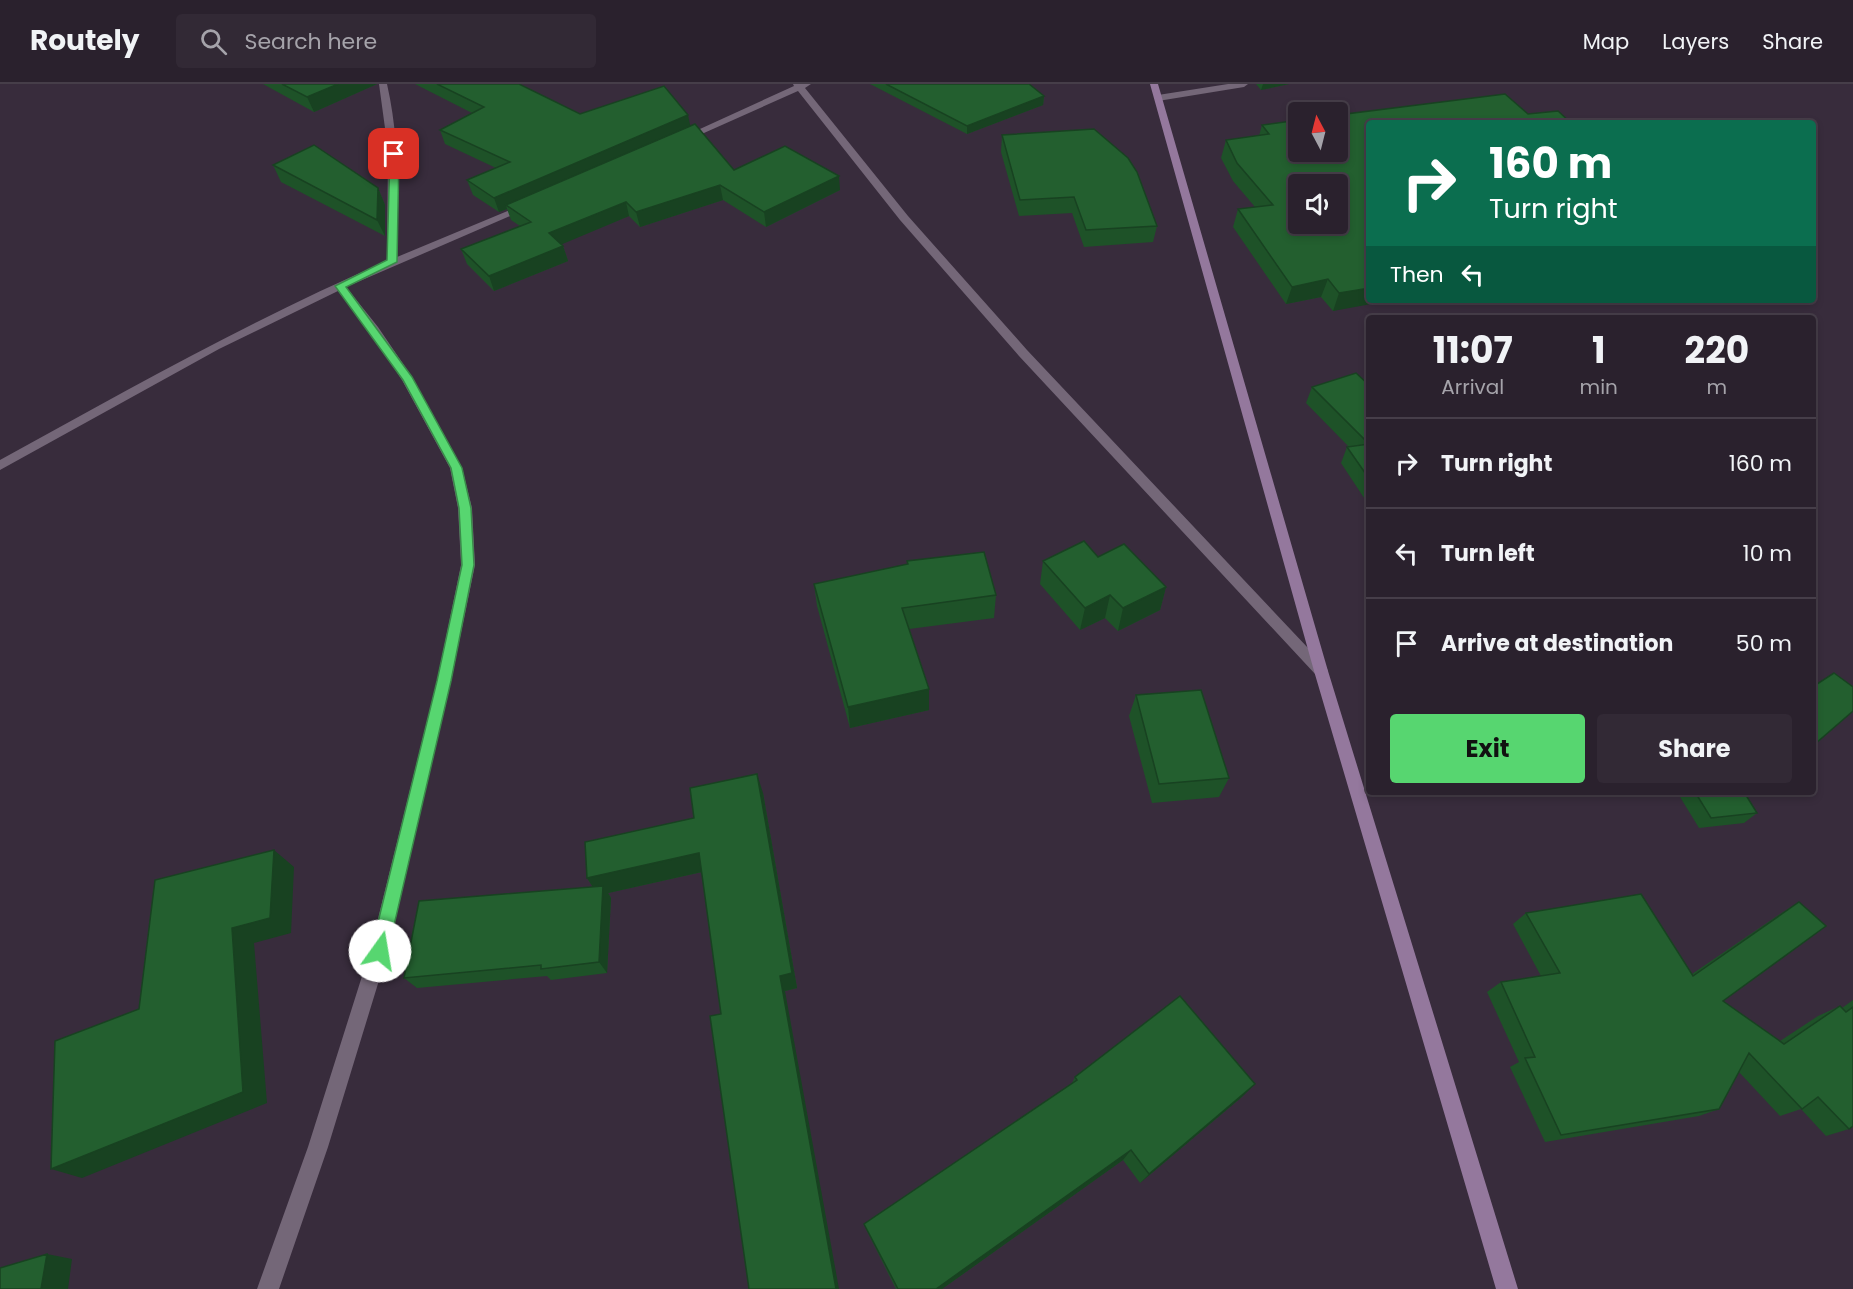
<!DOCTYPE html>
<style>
body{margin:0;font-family:Poppins,sans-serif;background:#322935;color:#f1f3f6;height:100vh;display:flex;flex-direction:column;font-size:22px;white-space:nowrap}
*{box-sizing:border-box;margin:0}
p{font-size:20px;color:#a5a3aa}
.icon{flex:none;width:33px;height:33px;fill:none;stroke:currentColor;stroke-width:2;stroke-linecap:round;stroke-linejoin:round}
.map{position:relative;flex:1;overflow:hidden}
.sheet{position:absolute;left:1366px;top:231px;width:450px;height:480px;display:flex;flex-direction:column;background:#2a212d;border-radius:6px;box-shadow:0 3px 9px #0003,0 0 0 2px #463e49}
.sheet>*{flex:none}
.banner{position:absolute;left:1366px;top:36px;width:450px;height:183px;border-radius:6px;box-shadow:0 3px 9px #0003,0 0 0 2px #463e49;background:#0b6e4f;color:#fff;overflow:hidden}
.needle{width:39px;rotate:353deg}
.tools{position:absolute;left:1288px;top:18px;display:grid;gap:12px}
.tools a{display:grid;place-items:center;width:60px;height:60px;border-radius:6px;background:#2a212d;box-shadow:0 3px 9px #0003,0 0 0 2px #463e49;font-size:30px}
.pin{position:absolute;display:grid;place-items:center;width:51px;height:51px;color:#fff;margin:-26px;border-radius:12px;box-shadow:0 3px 9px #0006}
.me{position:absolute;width:66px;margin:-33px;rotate:13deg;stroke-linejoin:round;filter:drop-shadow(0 0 4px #0008)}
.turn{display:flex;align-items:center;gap:21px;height:126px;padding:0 24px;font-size:27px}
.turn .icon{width:78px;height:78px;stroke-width:2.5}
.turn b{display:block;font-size:42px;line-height:51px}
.then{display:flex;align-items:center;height:57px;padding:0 24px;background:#0003;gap:12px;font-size:22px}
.eta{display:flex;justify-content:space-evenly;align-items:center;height:102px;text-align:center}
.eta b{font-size:36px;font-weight:700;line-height:42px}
.button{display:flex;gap:12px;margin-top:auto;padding:12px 24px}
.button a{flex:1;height:69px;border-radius:6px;background:#57d670;color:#111;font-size:24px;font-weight:700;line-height:69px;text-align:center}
.button a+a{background:#322935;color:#f1f3f6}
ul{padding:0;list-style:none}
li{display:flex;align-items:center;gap:18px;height:90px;padding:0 24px;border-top:2px solid #463e49}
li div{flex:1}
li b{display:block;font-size:22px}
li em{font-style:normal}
header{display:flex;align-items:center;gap:36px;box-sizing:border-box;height:84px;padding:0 30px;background:#2a212d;border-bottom:2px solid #463e49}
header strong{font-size:28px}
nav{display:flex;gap:33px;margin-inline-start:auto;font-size:21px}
.search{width:420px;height:54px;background:#322935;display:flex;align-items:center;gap:15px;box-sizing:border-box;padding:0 21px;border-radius:6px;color:#a5a3aa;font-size:22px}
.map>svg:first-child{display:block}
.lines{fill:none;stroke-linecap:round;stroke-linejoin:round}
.minor{fill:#746778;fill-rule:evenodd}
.secondary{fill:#94789d;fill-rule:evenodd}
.wall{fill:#1e5228}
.shaded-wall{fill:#184221}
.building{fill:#235f2f;stroke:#184221;stroke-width:1.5;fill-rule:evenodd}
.route{fill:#57d670;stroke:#398b49;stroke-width:1.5}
</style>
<header>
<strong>Routely</strong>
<div class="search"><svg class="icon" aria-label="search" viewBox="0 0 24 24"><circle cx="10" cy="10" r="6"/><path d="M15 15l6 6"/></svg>Search here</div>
<nav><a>Map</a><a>Layers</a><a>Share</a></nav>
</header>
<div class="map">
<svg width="1853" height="1205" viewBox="0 0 1853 1205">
<rect width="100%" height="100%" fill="#382c3c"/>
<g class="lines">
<path class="minor" d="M 379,0 L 387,0 C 400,57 398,114 397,173 L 522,121 L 531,123 L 346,203 L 378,243 L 412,293 L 462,384 L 472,424 L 475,481 L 451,597 L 388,867 L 328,1063 L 279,1205 L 257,1205 L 308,1063 L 370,867 L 437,597 L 461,481 L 458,424 L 450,384 L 402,296 L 370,247 L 338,207 L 219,265 L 0,386 L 0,376 C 127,306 253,235 387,177 L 388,66 Z
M 793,0 L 811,0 L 805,4 L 908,132 L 1027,266 L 1326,583 L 1328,587 L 1326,591 L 1316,591 L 1019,272 L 900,136 L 798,7 L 686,57 L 678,55 L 794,2 Z
M 1228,0 L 1248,0 L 1244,3 L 1158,17 L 1154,14 L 1158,11 Z"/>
<path class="secondary" d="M 1150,0 L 1158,0 L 1328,587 L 1518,1205 L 1496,1205 L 1314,587 Z"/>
</g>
<path class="wall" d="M 263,0 L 377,0 L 314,28 Z
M 415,0 L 519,0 L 580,30 L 690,42 L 734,86 L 840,106 L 766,143 L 723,116 L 640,143 L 629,132 L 561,160 L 563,162 L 568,177 L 494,207 L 467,180 L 461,165 L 520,142 L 511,136 L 507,125 L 499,128 L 473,111 L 467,96 L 496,84 L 445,60 L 440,46 L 472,29 Z
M 870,0 L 1029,0 L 1044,12 L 1043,21 L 967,50 Z
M 1256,0 L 1289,0 L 1261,6 Z
M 1528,30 L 1571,39 L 1370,39 L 1370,216 L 1333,227 L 1321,213 L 1286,220 L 1233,143 L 1238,125 L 1255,123 L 1233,97 L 1221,74 L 1226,56 L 1259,52 L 1262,41 Z
M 1002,51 L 1157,142 L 1153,158 L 1084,163 L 1072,129 L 1019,132 L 1001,68 Z
M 273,81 L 378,104 L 385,121 L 385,152 L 281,98 Z
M 1370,302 L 1370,423 L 1341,379 L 1347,363 L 1349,363 L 1306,319 L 1312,303 Z
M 1098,473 L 1166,503 L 1160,526 L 1118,547 L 1105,534 L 1080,546 L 1040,500 L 1043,477 Z
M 907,477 L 996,511 L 994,534 L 909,545 L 929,605 L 929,626 L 850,644 L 817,522 L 814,500 L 907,480 Z
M 1136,611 L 1229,694 L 1219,713 L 1152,719 L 1129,632 Z
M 1677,708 L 1744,708 L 1757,729 L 1744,739 L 1699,744 Z
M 763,709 L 797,904 L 785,907 L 721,930 L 702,788 L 608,809 L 611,814 L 607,889 L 551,896 L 547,892 L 417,904 L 404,894 L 593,803 L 587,794 L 694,734 Z
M 1799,818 L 1723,917 L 1780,957 L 1818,932 L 1840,922 L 1842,924 L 1853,916 L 1853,1042 L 1849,1045 L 1826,1052 L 1801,1025 L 1780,1032 L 1739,988 L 1719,1025 L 1699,1032 L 1545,1058 L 1510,983 L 1519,978 L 1487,908 L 1501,898 L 1541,892 L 1513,840 L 1526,829 L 1692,890 L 1780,830 Z
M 1075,993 L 1243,1012 L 1140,1099 L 1123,1076 L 942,1205 L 896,1205 L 867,1147 L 864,1140 L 1071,1001 Z"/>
<path class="shaded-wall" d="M 338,0 L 377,0 L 314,28 L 307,13 Z
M 1263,0 L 1289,0 L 1261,6 Z
M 1044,12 L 1043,21 L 967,50 L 967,42 Z
M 688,31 L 691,45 L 506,121 L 507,125 L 499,128 L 494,114 Z
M 839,92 L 840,106 L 766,143 L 764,128 Z
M 720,101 L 723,116 L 640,143 L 636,128 Z
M 378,104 L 385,121 L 385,152 L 377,136 Z
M 626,118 L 629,132 L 553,164 L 549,149 Z
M 563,162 L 568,177 L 494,207 L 489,192 Z
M 1328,195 L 1321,213 L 1286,220 L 1292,203 Z
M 1370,204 L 1370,216 L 1393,216 L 1333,227 L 1339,209 Z
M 1166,503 L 1160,526 L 1118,547 L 1123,524 Z
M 1110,511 L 1105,534 L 1080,546 L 1085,524 Z
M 929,605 L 929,626 L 850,644 L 848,623 Z
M 757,690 L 763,709 L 797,904 L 785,907 L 839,1205 L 836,1205 L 780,892 Z
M 274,766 L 294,783 L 291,849 L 254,859 L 267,1019 L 82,1094 L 51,1085 Z
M 699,769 L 706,787 L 608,809 L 611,814 L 607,889 L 599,878 L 598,811 L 587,794 Z
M 1255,1000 L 1243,1012 L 1140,1099 L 1149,1090 Z
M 1131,1066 L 1123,1076 L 942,1205 L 936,1205 Z
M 47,1170 L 72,1175 L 68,1205 L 41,1205 Z"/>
<path class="building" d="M 282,0 L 338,0 L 307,13 Z
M 437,0 L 519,0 L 580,30 L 664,2 L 688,31 L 494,114 L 467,96 L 510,78 L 440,46 L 484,23 Z
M 886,0 L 1029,0 L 1044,12 L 967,42 Z
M 1505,10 L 1528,30 L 1558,27 L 1571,39 L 1370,39 L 1370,204 L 1339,209 L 1328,195 L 1292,203 L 1238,125 L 1273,121 L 1237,79 L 1226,56 L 1269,50 L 1262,41 L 1299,36 L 1299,68 L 1338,68 L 1338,31 ZM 1299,100 L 1338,100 L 1338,140 L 1299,140 Z
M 695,40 L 734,86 L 785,62 L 839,92 L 764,128 L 720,101 L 636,128 L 626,118 L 549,149 L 563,162 L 489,192 L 461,165 L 531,138 L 506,121 Z
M 1094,45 L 1128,74 L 1137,88 L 1157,142 L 1086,146 L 1074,113 L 1020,116 L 1002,51 Z
M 314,61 L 378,104 L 377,136 L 273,81 Z
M 1356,289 L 1370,302 L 1370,396 L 1347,363 L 1369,360 L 1312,303 Z
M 1084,457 L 1098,473 L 1124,460 L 1166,503 L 1123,524 L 1110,511 L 1085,524 L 1043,477 Z
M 984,468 L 996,511 L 902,524 L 929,605 L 848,623 L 814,500 L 908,480 L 907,477 Z
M 1834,589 L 1853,603 L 1853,627 L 1816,659 L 1814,660 L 1814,602 Z
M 1201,606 L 1229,694 L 1159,700 L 1136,611 Z
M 757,690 L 792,889 L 780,892 L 836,1205 L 749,1205 L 710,932 L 721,930 L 699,769 L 587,794 L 585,758 L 694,734 L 690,704 Z
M 1695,708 L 1744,708 L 1757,729 L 1711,734 Z
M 274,766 L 270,834 L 232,844 L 243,1008 L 51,1085 L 55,957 L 139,925 L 155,796 Z
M 603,802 L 599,878 L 541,885 L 541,881 L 404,894 L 419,817 Z
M 1641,810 L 1693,892 L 1799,818 L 1826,842 L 1723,917 L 1784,960 L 1840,922 L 1846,928 L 1853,923 L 1853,1042 L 1849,1045 L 1818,1013 L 1802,1025 L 1749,969 L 1719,1025 L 1561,1051 L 1525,974 L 1535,973 L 1501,898 L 1560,889 L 1526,829 Z
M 1180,912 L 1255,1000 L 1149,1090 L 1131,1066 L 936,1205 L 898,1205 L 864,1140 L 1077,996 L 1075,993 Z
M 47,1170 L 41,1205 L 0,1205 L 0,1184 Z"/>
<path class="route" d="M 394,68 L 399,70 L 397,178 L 346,203 L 412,293 L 462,384 L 471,424 L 474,481 L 451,597 L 388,867 L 385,873 L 380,875 L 374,873 L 371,867 L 437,597 L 462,481 L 459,424 L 451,384 L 403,296 L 335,202 L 387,176 L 390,70 Z"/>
</svg>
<div class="tools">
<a><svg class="needle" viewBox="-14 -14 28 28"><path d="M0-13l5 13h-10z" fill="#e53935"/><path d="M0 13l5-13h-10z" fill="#a5a3aa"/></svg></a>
<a><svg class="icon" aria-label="sound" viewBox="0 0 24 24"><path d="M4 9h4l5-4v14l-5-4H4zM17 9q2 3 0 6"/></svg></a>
</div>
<div class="pin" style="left:394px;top:70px;background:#d93025"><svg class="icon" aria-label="arrive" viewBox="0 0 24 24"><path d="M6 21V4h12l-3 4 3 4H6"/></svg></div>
<svg class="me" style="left:380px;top:867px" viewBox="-20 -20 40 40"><circle r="19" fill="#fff"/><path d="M0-13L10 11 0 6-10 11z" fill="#57d670"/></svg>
<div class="banner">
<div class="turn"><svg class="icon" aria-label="right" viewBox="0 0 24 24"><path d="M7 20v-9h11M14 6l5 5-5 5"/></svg><div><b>160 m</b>Turn right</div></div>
<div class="then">Then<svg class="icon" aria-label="left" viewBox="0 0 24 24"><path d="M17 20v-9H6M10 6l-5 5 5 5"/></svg></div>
</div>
<section class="sheet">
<div class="eta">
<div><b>11:07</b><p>Arrival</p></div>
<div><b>1</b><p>min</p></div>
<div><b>220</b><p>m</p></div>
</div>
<ul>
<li><svg class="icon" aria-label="right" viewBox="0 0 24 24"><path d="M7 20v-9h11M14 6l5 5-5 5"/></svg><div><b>Turn right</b></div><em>160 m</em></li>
<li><svg class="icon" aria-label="left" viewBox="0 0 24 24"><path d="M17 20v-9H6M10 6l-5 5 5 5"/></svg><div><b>Turn left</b></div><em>10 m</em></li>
<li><svg class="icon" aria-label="arrive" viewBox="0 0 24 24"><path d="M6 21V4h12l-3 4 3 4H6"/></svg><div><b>Arrive at destination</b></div><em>50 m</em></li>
</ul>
<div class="button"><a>Exit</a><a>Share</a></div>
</section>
</div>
